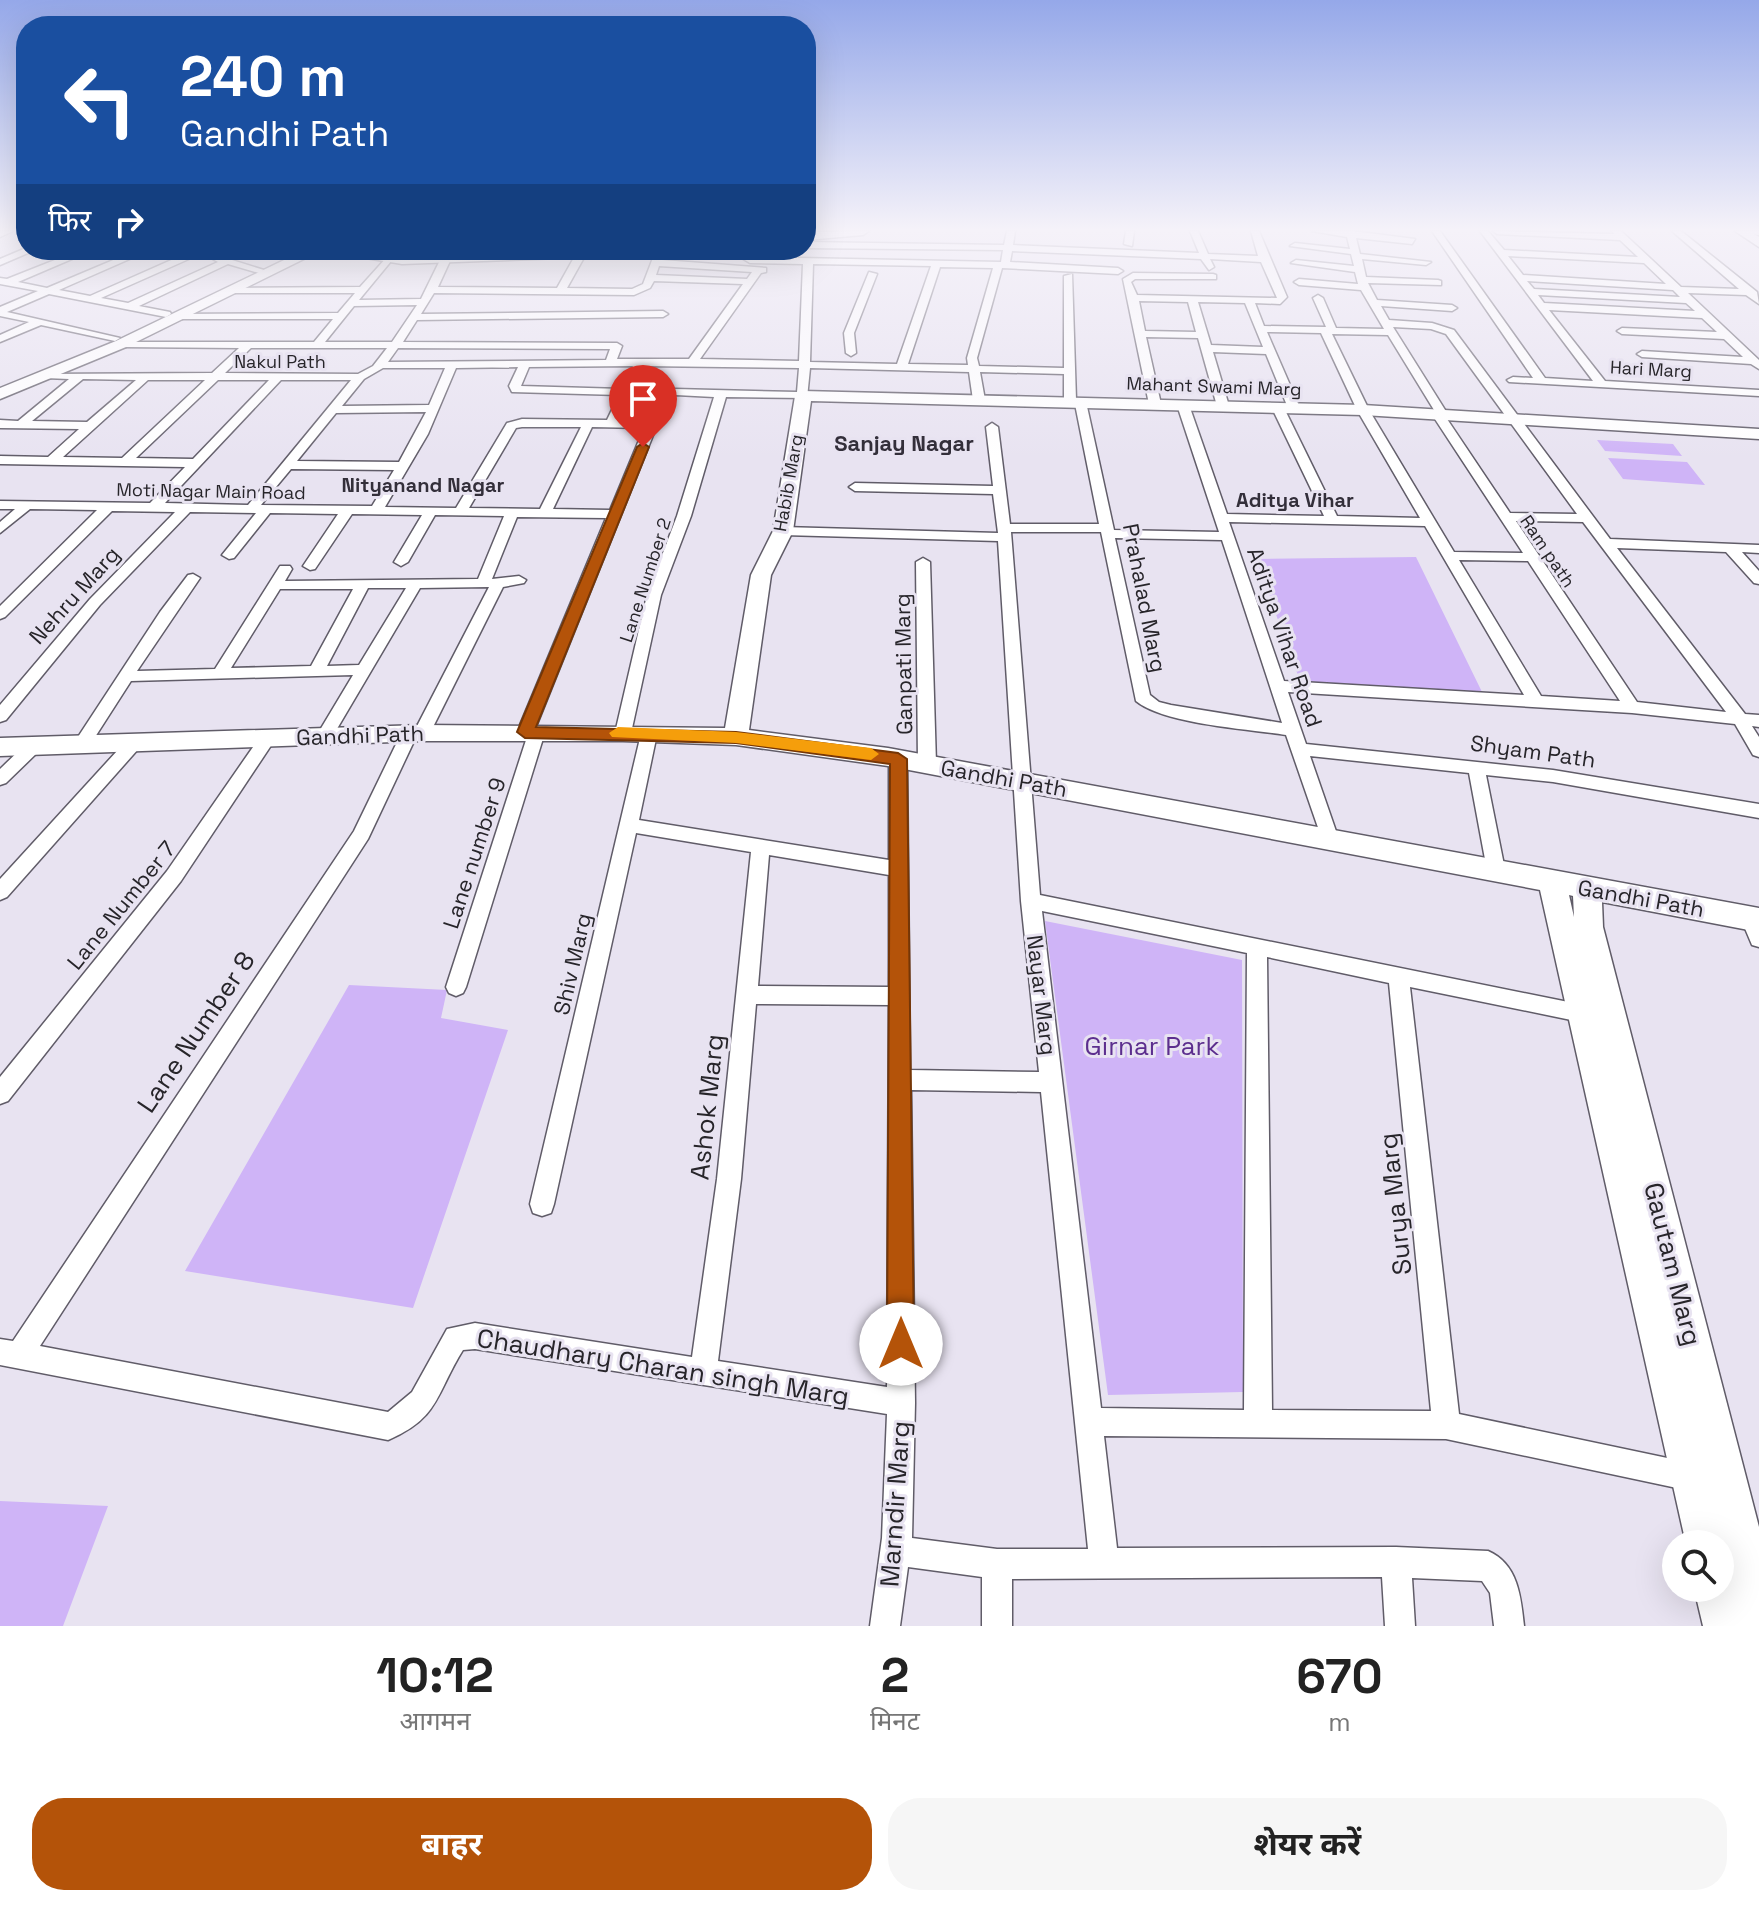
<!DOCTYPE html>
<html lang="hi">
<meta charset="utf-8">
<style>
body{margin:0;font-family:"Space Grotesk","Noto Sans Devanagari",sans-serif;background:#f6f6f6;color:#222;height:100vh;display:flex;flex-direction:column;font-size:30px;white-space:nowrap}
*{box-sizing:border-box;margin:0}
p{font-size:26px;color:#767676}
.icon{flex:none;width:44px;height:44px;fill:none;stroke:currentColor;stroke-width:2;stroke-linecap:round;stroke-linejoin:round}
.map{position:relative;height:1626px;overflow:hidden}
.side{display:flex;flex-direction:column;background:#fff;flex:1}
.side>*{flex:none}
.hud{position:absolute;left:16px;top:16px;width:800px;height:244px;border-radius:32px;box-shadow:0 8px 32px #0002;background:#1a4fa0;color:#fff;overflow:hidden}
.buttons{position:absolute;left:1662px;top:1530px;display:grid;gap:16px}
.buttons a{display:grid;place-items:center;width:72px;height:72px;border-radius:50%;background:#fff;box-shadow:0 8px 32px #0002;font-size:40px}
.pin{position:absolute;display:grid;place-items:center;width:68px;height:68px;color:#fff;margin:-82px -34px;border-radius:50% 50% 50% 0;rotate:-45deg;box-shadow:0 0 8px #0007}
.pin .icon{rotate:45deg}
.me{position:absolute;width:88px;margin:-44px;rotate:0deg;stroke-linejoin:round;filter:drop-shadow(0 0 6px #0008)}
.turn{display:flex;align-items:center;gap:28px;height:168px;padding:0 32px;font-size:36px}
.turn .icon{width:104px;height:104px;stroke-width:2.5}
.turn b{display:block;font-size:56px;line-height:68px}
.then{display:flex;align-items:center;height:76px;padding:0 32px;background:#0003;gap:16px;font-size:30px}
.eta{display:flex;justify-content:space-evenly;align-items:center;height:136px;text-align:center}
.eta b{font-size:48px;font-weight:700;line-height:56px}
.button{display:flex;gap:16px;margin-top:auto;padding:16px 32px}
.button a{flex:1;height:92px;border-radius:32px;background:#b45309;color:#fff;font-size:32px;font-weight:700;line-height:92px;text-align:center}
.button a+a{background:#f6f6f6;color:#222}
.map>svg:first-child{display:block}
.green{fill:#cfb4f7}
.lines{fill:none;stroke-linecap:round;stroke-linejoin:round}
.street-casing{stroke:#605c68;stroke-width:3}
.secondary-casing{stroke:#605c68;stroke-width:3}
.street{fill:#fff;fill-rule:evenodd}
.secondary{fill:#fff;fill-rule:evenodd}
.route{fill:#b45309;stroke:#753606;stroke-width:2}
.slow{fill:#f59e0b}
.labels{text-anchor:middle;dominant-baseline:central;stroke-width:6;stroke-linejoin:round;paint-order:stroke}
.far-street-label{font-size:18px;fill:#27252a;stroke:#e8e3f1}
.far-neighbourhood-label{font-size:20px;font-weight:bold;fill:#332f3a;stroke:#e8e3f1}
.far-quarter-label{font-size:22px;font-weight:bold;fill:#332f3a;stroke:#e8e3f1}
.street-label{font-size:22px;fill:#27252a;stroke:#e8e3f1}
.near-street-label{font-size:26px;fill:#27252a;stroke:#e8e3f1}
.near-park-label{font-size:26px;fill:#5c2e8e;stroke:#e8e3f1}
</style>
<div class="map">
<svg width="1759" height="1626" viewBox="0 0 1759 1626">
<rect width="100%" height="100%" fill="#e8e3f1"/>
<path class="green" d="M 1597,440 L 1673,444 L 1682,456 L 1605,451 Z
M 1608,458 L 1687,462 L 1705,485 L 1623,479 Z
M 1416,557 L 1482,692 L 1300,681 L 1256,559 Z
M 1045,921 L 1242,960 L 1243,1392 L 1108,1395 Z
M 349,985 L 447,990 L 441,1018 L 508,1030 L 413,1308 L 185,1271 Z
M 0,1501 L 108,1506 L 63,1626 L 0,1626 Z"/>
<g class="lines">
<g class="street-casing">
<path id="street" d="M 0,231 L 13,231 L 0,237 Z
M 1007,231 L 1015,231 L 1013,245 L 1199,253 L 1190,231 L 1198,231 L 1208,254 L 1258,256 L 1251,231 L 1259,231 L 1287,297 L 1280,304 L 1255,303 L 1264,326 L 1326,327 L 1313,298 L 1318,295 L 1323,298 L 1336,328 L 1384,329 L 1361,290 L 1299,285 L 1294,282 L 1299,279 L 1358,284 L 1355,272 L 1291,263 L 1296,260 L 1354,266 L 1351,254 L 1290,246 L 1295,243 L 1350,249 L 1347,237 L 1312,231 L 1352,231 L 1415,239 L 1412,244 L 1356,238 L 1360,254 L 1431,262 L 1426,265 L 1362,259 L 1366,277 L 1438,280 L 1441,281 L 1441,285 L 1368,283 L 1377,300 L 1452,305 L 1457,308 L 1452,311 L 1381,306 L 1389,320 L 1432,323 L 1454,330 L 1610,539 L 1759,545 L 1759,553 L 1742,552 L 1759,571 L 1759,584 L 1754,583 L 1726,552 L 1617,548 L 1745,714 L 1759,715 L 1759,727 L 1752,726 L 1759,737 L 1759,757 L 1753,755 L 1735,724 L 1632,713 L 1288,692 L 1306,744 L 1553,770 L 1759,804 L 1759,818 L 1553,782 L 1486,775 L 1505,870 L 1503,875 L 1489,875 L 1487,870 L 1469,773 L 1310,756 L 1338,837 L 1335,842 L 1323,842 L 1286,735 C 1248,729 1164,724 1136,701 L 1101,532 L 1011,532 L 1040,895 L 1588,1006 L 1592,1013 L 1588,1020 L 1581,1022 L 1410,987 L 1459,1414 L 1691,1463 L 1701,1467 L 1705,1477 L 1701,1487 L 1691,1491 L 1446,1439 L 1104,1436 L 1117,1548 L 1396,1547 L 1488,1551 C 1518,1564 1521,1597 1524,1626 L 1494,1626 L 1490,1593 L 1482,1581 L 1412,1578 L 1415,1626 L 1385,1626 L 1382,1577 L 1012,1579 L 1012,1626 L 982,1626 L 982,1577 L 908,1567 L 900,1626 L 870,1626 L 882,1538 L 887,1414 L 475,1349 L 463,1350 C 436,1393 440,1418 388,1440 L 0,1365 L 0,1339 L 13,1341 L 354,831 L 401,734 L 409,728 L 415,730 L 489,587 L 420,588 L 331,739 L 319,739 L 317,735 L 353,675 L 131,681 L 88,748 L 76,748 L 74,744 L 76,740 L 160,612 L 188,575 L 193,574 L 200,578 L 137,671 L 215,669 L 280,566 L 290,566 L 292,569 L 285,581 L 478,579 L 504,516 L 435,515 L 408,562 L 401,566 L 394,562 L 422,515 L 352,514 L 315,569 L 310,570 L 303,566 L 338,514 L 270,513 L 234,558 L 229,559 L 222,555 L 256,513 L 190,512 L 100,605 L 6,720 L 0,722 L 0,705 L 90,599 L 175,512 L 112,511 L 5,617 L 0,619 L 0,606 L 97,510 L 30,509 L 0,533 L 0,522 L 15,509 L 0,509 L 0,501 L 150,503 L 185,467 L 0,464 L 0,456 L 48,457 L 79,429 L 0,428 L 0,420 L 18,421 L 69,379 L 45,378 L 45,374 L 212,373 L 239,348 L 121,347 L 116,344 L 117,342 L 314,342 L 333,319 L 179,319 L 175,318 L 175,314 L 338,313 L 355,293 L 233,293 L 230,292 L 230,288 L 360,287 L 387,257 L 392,260 L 359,300 L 421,299 L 445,250 L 455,250 L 438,287 L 557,288 L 576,254 L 581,251 L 586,254 L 567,288 L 632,289 L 643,284 L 656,250 L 666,250 L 662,260 L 766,268 L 766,272 L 761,273 L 700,359 L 799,361 L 803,264 L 750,263 L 740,257 L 742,250 L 752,250 L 752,257 L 1001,262 L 1003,250 L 806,248 L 806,242 L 1004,245 ZM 1012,251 L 1201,259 L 1209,270 L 1214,267 L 1210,259 L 1261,262 L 1277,298 L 1137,295 L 1131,282 L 1135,279 L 1216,279 L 1216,275 L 1213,274 L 1133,273 L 1123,279 L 1149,404 L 1155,407 L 1161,404 L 1146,337 L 1198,338 L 1217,406 L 1223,409 L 1229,406 L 1213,352 L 1266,354 L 1288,408 L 1294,411 L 1300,408 L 1267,332 L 1321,333 L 1357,410 L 1420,518 L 1337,516 L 1284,408 L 1278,405 L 1272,408 L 1324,516 L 1227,514 L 1189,405 L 1183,402 L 1177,405 L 1219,532 L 1114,530 L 1086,402 L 1076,400 L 1072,274 L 1064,276 L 1064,368 L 979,366 L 977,358 L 1002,268 L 1118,274 L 1123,271 L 1118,268 L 1010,262 ZM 813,264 L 931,266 L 897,364 L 810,362 ZM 659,266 L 752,272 L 747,279 L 656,275 ZM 940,267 L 993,268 L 967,358 L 968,365 L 908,364 ZM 654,281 L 743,284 L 689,359 L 617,359 L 622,346 L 617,343 L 403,342 L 417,320 L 663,317 L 668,314 L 663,311 L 421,314 L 434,293 L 634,295 L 650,288 ZM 1139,301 L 1188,302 L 1196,332 L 1145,331 ZM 1198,302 L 1245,303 L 1263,347 L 1211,345 ZM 417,305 L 392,342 L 325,342 L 354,306 ZM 1393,327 L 1431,329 L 1446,334 L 1577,514 L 1510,513 L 1445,416 L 1447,413 ZM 1332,334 L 1388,335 L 1434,410 L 1431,413 L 1523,553 L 1454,552 L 1369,410 ZM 251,348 L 387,348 L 373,366 L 358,374 L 225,373 ZM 398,348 L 610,349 L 606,360 L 388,362 ZM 633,366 L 622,389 L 521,386 L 529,367 ZM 644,366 L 799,368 L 797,392 L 675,389 L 659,394 L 647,420 L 619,420 ZM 518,367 L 509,386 L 512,392 L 619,395 L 607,420 L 522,419 L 507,423 L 456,508 L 385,507 L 428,434 L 456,368 ZM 383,368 L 445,368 L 429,405 L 342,406 L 364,379 ZM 810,368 L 969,372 L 973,400 L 979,403 L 985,400 L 980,372 L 1064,374 L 1064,402 L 1070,405 L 1075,404 L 1099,524 L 1010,524 L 998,427 L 992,423 L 986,427 L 993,486 L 855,483 L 849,487 L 855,491 L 993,494 L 998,533 L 783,527 L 776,531 L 783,535 L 998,541 L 1021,901 L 1039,1072 L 910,1070 L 907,759 L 904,755 L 892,755 L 889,759 L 889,860 L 639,820 L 657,734 L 649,728 L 641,734 L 530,1204 L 533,1213 L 542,1216 L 551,1213 L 554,1204 L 636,833 L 751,852 L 717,1179 L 692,1357 L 475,1323 L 447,1329 L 412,1392 L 388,1412 L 40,1346 L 368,839 L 416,737 L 422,739 L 430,733 L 503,587 L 524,583 L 526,580 L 519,576 L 492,579 L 517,517 L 606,518 L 517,732 L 519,736 L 527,737 L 446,987 L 449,993 L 456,996 L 463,993 L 466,987 L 545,732 L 543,728 L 536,727 L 668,398 L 676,395 L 714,397 L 677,516 L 647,595 L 615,733 L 623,739 L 631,733 L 661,595 L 691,516 L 726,397 L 807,398 ZM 83,379 L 136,380 L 87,422 L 32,421 ZM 148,380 L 205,380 L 122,458 L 63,457 ZM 218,380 L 269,380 L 193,459 L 136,458 ZM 281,380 L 351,380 L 248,505 L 165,503 ZM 426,412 L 399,462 L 297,461 L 336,413 ZM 522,427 L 581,427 L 540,509 L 469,508 L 516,428 ZM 592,427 L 644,428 L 610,510 L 553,509 ZM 291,469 L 394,470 L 372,506 L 261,505 ZM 1516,521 L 1583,522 L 1726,712 L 1637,702 ZM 1229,522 L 1425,526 L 1524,695 L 1284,681 ZM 1115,538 L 1222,540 L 1282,723 L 1171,705 L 1159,702 L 1150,695 ZM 1459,560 L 1528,561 L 1620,701 L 1541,696 ZM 368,588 L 406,588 L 359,665 L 327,666 ZM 280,589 L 353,589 L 311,666 L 231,668 ZM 769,855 L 889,875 L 889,987 L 758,986 ZM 1042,911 L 1247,953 L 1244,1410 L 1101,1408 ZM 1267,957 L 1389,983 L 1431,1411 L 1272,1410 ZM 756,1004 L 889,1005 L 887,1387 L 718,1361 L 741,1179 ZM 911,1090 L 1041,1092 L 1088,1549 L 997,1549 L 912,1538 L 915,1403 Z
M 1126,231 L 1134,231 L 1132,246 L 1124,244 Z
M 1432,231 L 1440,231 L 1545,378 L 1593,381 L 1480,231 L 1488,231 L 1504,250 L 1638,257 L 1620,240 L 1497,234 L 1493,231 L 1614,234 L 1612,231 L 1621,231 L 1681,287 L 1739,289 L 1672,231 L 1681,231 L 1757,292 L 1759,304 L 1746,295 L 1688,293 L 1759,360 L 1759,369 L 1751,364 L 1642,357 L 1637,354 L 1642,351 L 1743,357 L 1724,339 L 1622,334 L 1617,331 L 1622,328 L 1717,332 L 1702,318 L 1549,310 L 1605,381 L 1759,390 L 1759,396 L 1509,382 L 1507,380 L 1513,377 L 1533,378 ZM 1508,256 L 1644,263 L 1666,284 L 1523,275 ZM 1527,281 L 1673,290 L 1680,297 L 1534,289 ZM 1538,295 L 1686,303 L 1695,311 L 1544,303 Z
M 1759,231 L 1759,235 L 1738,232 L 1738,231 Z
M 26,248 L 35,250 L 0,265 L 0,259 Z
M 80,250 L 93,250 L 18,282 L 47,288 L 137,250 L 150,250 L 59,290 L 90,296 L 194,250 L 200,250 L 200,254 L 101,298 L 128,303 L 218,262 L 211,258 L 216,255 L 264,270 L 259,273 L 228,264 L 139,306 L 170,312 L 171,314 L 166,317 L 49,294 L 7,312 L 120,338 L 115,341 L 41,325 L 0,342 L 0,335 L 29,322 L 0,316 L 0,307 L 38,291 L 0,284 L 0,278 L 7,279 Z
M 869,272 L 877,274 L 854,333 L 856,353 L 851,356 L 846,353 L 844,333 Z
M 923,558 L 930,562 L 936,764 L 927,770 L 918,764 L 916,562 Z
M 268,732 L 276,738 L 181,881 L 8,1101 L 0,1104 L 0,1077 L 167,871 L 262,734 Z
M 134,737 L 142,743 L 140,747 L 7,897 L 0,900 L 0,879 L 128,739 Z
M 34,740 L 42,746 L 40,750 L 6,783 L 0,785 L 0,769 L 28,742 Z
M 1751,911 L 1759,915 L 1759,947 L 1752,945 L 1741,919 L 1744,913 Z
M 1720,1548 L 1759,1558 L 1759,1588 L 1720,1578 Z"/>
</g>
<g class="secondary-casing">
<path id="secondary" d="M 869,231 L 863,235 L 806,240 L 806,232 Z
M 1735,231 L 1749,231 L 1759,237 L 1759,247 Z
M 305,250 L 322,250 L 126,347 L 0,399 L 0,388 L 116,341 Z
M 335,250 L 366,250 L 402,256 L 560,250 L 671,250 L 664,254 L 402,264 L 342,254 Z
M 803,391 L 1363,405 L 1759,429 L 1759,439 L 1363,415 L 811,401 L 793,531 L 771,575 L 749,730 L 888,748 L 1759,908 L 1759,932 L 1602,902 L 1603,927 L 1759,1527 L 1759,1626 L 1703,1626 L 1694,1588 L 1720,1588 L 1720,1568 L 1727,1571 L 1724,1556 L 1720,1560 L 1720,1544 L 1686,1544 L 1540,890 L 888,766 L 736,745 L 623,741 L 422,741 L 0,756 L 0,738 L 422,725 L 725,728 L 751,575 L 773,531 L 795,396 ZM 1569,895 L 1573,896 L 1574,917 Z"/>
</g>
<use href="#street" class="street"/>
<use href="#secondary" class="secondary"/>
</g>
<linearGradient id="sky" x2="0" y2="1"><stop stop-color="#95a8e9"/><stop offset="0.5" stop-color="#f5f2f9"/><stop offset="1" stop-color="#f5f2f9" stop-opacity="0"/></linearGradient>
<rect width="1759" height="459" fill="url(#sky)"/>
<path class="route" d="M 643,443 L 649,447 L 536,727 L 736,732 L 898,753 L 907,759 L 914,1344 L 910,1354 L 901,1358 L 891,1354 L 887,1344 L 890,764 L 736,743 L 525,738 L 517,732 L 637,447 Z"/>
<path class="slow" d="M 618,727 L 736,732 L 871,748 L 879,754 L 871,760 L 736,743 L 612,737 L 609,733 Z"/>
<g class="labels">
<g class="far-street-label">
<text x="280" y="361">Nakul Path</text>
<text transform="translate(1651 369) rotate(3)">Hari Marg</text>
<text transform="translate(1214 386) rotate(2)">Mahant Swami Marg</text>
<text transform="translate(788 483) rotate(-80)">Habib Marg</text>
<text transform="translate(211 491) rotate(1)">Moti Nagar Main Road</text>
<text transform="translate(1548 551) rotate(56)">Ram path</text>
<text transform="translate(645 580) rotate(-72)">Lane Number 2</text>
</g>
<g class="far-neighbourhood-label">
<text x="423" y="485">Nityanand Nagar</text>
<text x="1295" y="500">Aditya Vihar</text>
</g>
<g class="far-quarter-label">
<text x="904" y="443">Sanjay Nagar</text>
</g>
<g class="street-label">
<text transform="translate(74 595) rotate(-48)">Nehru Marg</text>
<text transform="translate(1145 598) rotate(79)">Prahalad Marg</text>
<text transform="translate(1285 637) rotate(71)">Aditya Vihar Road</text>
<text transform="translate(903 664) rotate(-91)">Ganpati Marg</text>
<text transform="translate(360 735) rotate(-2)">Gandhi Path</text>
<text transform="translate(1533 751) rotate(8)">Shyam Path</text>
<text transform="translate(1004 778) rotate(10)">Gandhi Path</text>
<text transform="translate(474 853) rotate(-72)">Lane number 9</text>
<text transform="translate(1641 898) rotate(10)">Gandhi Path</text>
<text transform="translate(121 905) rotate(-51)">Lane Number 7</text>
<text transform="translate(572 964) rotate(-77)">Shiv Marg</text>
<text transform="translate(1042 995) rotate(83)">Nayar Marg</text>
</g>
<g class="near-street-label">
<text transform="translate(196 1032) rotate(-56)">Lane Number 8</text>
<text transform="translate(707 1107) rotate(-84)">Ashok Marg</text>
<text transform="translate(1395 1204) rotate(-96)">Surya Marg</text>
<text transform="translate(1673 1264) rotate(76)">Gautam Marg</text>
<text transform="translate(663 1367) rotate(9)">Chaudhary Charan singh Marg</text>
<text transform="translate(895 1504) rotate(-86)">Marndir Marg</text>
</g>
<g class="near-park-label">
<text x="1152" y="1046">Girnar Park</text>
</g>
</g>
</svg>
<div class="buttons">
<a><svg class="icon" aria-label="search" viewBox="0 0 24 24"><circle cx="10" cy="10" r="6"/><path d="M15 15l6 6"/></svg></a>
</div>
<div class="pin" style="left:643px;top:447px;background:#d93025"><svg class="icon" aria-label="arrive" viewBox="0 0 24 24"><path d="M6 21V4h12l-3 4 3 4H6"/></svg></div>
<svg class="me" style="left:901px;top:1344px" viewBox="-20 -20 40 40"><circle r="19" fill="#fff"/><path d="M0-13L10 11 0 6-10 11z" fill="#b45309"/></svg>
<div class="hud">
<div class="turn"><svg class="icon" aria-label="left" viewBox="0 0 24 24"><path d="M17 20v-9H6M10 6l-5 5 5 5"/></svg><div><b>240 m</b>Gandhi Path</div></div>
<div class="then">फिर<svg class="icon" aria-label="right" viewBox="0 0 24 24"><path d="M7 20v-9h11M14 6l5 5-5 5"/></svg></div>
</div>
</div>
<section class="side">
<div class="eta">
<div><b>10:12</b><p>आगमन</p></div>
<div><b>2</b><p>मिनट</p></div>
<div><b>670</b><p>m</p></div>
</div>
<div class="button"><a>बाहर</a><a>शेयर करें</a></div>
</section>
